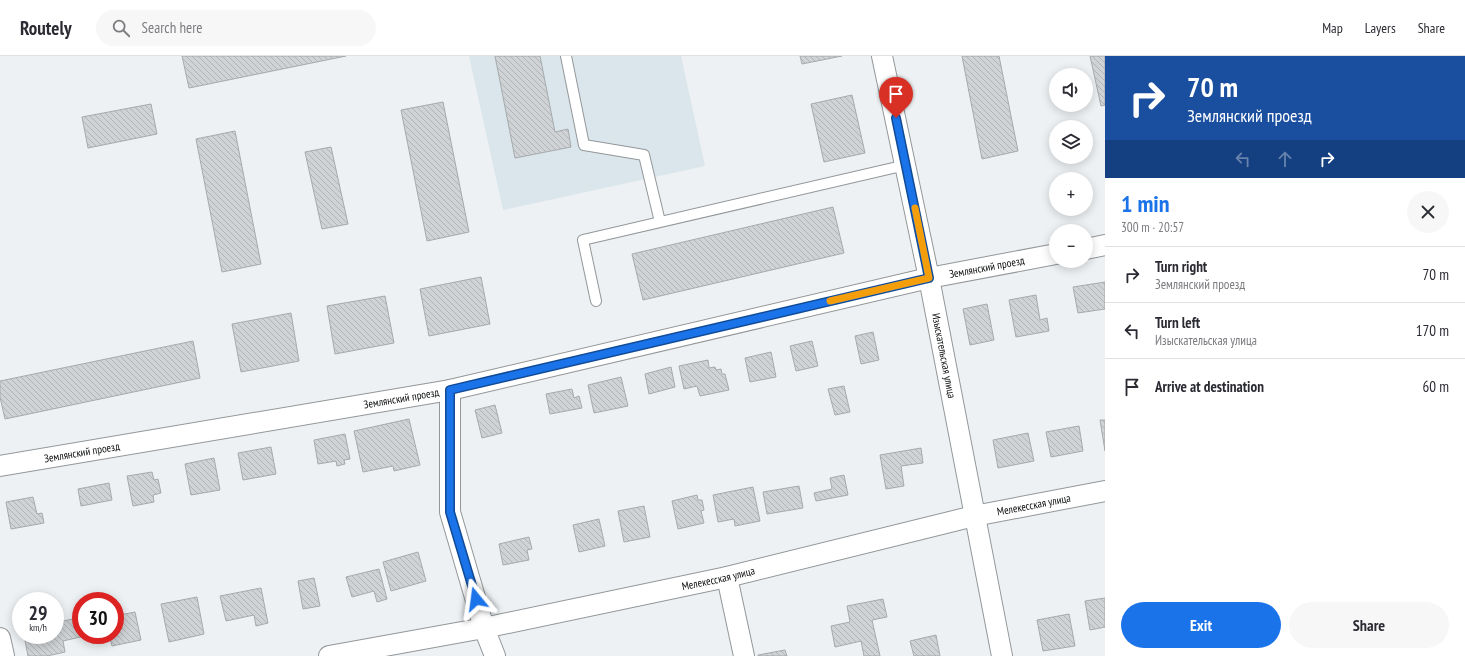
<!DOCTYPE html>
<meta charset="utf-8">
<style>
body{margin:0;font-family:"PT Sans Narrow",sans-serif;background:#f7f7f7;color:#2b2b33;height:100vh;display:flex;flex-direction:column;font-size:15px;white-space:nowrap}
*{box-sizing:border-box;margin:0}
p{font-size:13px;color:#7c7c81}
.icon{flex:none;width:22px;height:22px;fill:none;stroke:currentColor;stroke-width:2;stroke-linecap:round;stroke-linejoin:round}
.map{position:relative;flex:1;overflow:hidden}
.details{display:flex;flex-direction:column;background:#fff;width:360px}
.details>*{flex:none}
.hud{background:#1a4fa0;color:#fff;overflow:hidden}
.tools{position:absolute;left:1049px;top:12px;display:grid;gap:8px}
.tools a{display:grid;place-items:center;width:44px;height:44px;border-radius:50%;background:#fff;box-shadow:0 2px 10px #0003;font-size:20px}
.speed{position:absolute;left:12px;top:536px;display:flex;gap:8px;font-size:20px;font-weight:700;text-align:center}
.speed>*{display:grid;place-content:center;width:52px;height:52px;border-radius:50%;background:#fff;box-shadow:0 2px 10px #0003;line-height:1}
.speed small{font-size:10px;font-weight:400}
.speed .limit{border:6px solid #d22;background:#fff;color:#111}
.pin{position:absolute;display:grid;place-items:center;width:34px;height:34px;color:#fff;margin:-41px -17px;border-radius:50% 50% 50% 0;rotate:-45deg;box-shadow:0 0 4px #0007}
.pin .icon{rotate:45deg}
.me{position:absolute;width:44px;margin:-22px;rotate:344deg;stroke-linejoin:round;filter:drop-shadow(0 0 3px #0008)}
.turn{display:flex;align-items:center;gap:14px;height:84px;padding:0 16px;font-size:18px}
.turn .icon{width:52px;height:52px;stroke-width:2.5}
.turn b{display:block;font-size:28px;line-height:34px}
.lanes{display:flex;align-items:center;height:38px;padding:0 16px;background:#0003;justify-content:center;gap:20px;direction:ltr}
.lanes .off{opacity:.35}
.round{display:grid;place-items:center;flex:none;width:42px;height:42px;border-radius:21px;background:#f7f7f7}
.headline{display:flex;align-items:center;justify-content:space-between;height:68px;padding:0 16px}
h1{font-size:24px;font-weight:800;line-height:30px;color:#1a73e8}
.button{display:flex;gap:8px;margin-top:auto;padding:8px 16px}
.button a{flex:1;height:46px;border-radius:24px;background:#1a73e8;color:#fff;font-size:16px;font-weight:800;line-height:46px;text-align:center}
.button a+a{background:#f7f7f7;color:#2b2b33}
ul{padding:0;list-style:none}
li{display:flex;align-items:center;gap:12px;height:56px;padding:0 16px;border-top:1px solid #e1e1e2}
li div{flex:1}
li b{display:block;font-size:15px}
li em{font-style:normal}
header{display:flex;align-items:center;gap:24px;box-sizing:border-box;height:56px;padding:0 20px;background:#fff;border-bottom:1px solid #e1e1e2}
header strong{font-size:19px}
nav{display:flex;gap:22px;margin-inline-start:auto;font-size:14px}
.search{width:280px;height:36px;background:#f7f7f7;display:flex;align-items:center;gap:10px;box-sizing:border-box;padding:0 14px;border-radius:22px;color:#7c7c81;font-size:15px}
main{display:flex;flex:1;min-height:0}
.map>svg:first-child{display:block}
.built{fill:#dae6ec}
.building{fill:url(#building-back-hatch);stroke:#a6aaac}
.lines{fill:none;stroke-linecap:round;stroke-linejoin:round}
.lane-casing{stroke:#939799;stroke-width:12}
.street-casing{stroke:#939799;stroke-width:22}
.lane{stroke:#fff;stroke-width:10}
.street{stroke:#fff;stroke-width:20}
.route-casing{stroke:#114b97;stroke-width:10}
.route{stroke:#1a73e8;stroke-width:7}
.slow{stroke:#f59e0b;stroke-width:7}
.labels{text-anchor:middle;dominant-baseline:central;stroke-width:3.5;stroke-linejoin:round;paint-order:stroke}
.street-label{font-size:11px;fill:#0b0d0d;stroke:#fcfeff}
</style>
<header>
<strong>Routely</strong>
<div class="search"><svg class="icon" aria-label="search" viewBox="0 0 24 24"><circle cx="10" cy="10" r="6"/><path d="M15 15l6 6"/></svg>Search here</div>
<nav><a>Map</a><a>Layers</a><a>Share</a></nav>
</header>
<main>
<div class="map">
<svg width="1105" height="600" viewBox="0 0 1105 600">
<defs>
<pattern id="building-back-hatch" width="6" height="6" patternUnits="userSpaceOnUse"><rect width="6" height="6" fill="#cfd3d5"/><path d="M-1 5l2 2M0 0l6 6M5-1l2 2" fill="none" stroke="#b0b4b6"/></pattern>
</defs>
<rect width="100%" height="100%" fill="#edf1f3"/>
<path class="built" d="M 469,0 L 681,0 L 705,110 L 503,154 Z"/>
<path class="building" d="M 182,0 L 346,0 L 189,32 Z
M 495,0 L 540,0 L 555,76 L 568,73 L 571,91 L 515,102 Z
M 800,0 L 842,0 L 802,8 Z
M 962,0 L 999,0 L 1018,95 L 982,103 Z
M 1090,0 L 1105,0 L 1105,49 L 1101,50 Z
M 852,39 L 865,97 L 824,106 L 811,48 Z
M 443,46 L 469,176 L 427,185 L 401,54 Z
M 151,48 L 157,78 L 88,92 L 82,61 Z
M 235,75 L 261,208 L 222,216 L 196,83 Z
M 331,91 L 348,168 L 322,173 L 305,96 Z
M 833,151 L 844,197 L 643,244 L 632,198 Z
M 481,221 L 490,268 L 429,280 L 420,233 Z
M 1105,226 L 1105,253 L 1078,257 L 1073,231 Z
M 1036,239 L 1040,264 L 1047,262 L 1049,275 L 1016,281 L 1009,244 Z
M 385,240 L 394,287 L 335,298 L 327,250 Z
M 987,248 L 994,284 L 970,289 L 963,253 Z
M 291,257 L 299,305 L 241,316 L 232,268 Z
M 873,276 L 879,304 L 861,308 L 855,280 Z
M 193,285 L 200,322 L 5,363 L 0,341 L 0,325 Z
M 812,285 L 818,310 L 796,315 L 790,290 Z
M 771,296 L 776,321 L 750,326 L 745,302 Z
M 708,304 L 709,312 L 715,311 L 716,314 L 721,313 L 722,318 L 725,318 L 729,334 L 700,340 L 697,330 L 684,333 L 679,310 Z
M 671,311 L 675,331 L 649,338 L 645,318 Z
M 621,321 L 628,350 L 594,357 L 588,329 Z
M 844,330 L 850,356 L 835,359 L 828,333 Z
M 572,333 L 574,342 L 579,340 L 582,352 L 550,358 L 546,338 Z
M 495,349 L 502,377 L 482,382 L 475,354 Z
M 409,363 L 420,409 L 394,415 L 393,410 L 363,416 L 354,375 Z
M 1100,364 L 1105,364 L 1105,395 Z
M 1079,370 L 1083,395 L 1051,401 L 1046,376 Z
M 1028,377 L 1034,405 L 998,412 L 993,384 Z
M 345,378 L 350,403 L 344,404 L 345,408 L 337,410 L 336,405 L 318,408 L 314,384 Z
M 271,391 L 276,418 L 243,424 L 238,397 Z
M 921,392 L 923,407 L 901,410 L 904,430 L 886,433 L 880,399 Z
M 214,402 L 220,434 L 191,439 L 185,408 Z
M 152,416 L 154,424 L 158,423 L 161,437 L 153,439 L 154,446 L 133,450 L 127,420 Z
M 844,419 L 848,439 L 816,445 L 814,437 L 832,433 L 830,422 Z
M 109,427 L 112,444 L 81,450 L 78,433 Z
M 799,430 L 803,452 L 767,458 L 763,436 Z
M 753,431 L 760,465 L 735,470 L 734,463 L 718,466 L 713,439 Z
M 697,439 L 698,444 L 702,444 L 704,454 L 701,455 L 704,467 L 678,473 L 672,445 Z
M 33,441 L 37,458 L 42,457 L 44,467 L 11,473 L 6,446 Z
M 644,450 L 650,481 L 624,486 L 618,455 Z
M 599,463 L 605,490 L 579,496 L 573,469 Z
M 529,481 L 532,493 L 527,494 L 529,504 L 503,509 L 499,488 Z
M 418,496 L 426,525 L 391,535 L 383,506 Z
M 379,513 L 387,543 L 377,546 L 374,535 L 352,541 L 346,521 Z
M 314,522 L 320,550 L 303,553 L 298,525 Z
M 261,532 L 268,567 L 256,570 L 254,559 L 226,565 L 220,540 Z
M 197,541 L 204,578 L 169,586 L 161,548 Z
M 1105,542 L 1105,571 L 1090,574 L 1085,545 Z
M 883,543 L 887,561 L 872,564 L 880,600 L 864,600 L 861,585 L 835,591 L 831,570 L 850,566 L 847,550 Z
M 135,556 L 141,584 L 112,590 L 109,579 L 115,579 L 115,560 Z
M 1069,558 L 1075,590 L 1043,595 L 1037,564 Z
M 81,561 L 81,579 L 89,579 L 63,585 L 65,596 L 47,600 L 28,600 L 24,579 L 55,579 L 55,567 Z
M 936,579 L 940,600 L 914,600 L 910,585 Z
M 785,594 L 787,600 L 758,600 L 758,599 Z"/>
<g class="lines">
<g class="lane-casing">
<path id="lane" d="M 566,0 L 584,89 L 644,99 L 660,166
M 596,245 L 583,184 L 906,109"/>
</g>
<g class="street-casing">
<g id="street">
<path id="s1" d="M 882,0 L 929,222 L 1002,600"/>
<path d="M 1086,193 L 1105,189"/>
<path d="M 450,334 L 450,456 L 484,572 L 495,600"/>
<path id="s2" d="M 0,410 L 450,334 L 929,222 L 1056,198"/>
<path d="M 727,521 L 744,600"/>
<path d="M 0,582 L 4,600"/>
<path id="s3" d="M 329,600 L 484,572 L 727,521 L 974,460 L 1105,435"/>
</g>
</g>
<use href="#lane" class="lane"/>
<use href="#street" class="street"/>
</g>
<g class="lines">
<g class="route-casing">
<path id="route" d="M 476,543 L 450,456 L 450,334 L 929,222 L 896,62"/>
</g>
<use href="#route" class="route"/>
<path class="slow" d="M 830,245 L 929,222 L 915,152"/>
</g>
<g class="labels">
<g class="street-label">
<text stroke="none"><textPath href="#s2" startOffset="1007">Землянский проезд</textPath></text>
<text stroke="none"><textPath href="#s1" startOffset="306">Изыскательская улица</textPath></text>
<text stroke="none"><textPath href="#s2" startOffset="407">Землянский проезд</textPath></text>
<text stroke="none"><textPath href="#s2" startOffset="83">Землянский проезд</textPath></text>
<text stroke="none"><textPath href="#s3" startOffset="721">Мелекесская улица</textPath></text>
<text stroke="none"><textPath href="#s3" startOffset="397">Мелекесская улица</textPath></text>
</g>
</g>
</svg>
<div class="tools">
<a><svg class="icon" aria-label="sound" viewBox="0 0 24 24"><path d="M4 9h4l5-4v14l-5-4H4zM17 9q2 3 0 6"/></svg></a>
<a><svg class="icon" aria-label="layers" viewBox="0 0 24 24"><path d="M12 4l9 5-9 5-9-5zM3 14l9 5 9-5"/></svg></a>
<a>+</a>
<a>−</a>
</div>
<div class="speed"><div>29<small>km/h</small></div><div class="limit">30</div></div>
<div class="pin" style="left:896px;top:62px;background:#d93025"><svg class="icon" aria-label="arrive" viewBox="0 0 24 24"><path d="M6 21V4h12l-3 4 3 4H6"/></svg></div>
<svg class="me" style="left:476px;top:543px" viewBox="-20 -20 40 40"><path d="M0-17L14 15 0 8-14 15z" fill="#1a73e8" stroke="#fff" stroke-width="4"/></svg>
</div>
<section class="details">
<div class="hud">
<div class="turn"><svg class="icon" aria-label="right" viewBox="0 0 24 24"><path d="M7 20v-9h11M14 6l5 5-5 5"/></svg><div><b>70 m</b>Землянский проезд</div></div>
<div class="lanes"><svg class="icon off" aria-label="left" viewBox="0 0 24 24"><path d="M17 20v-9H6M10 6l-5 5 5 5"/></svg><svg class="icon off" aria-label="ahead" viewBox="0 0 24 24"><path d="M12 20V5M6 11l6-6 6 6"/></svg><svg class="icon" aria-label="right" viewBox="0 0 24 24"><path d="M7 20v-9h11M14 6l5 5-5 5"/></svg></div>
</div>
<div class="headline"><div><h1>1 min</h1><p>300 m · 20:57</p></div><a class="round"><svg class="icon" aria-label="close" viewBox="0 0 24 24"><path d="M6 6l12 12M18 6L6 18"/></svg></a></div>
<ul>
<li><svg class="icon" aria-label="right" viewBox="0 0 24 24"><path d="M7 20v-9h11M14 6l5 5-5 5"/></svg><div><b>Turn right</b><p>Землянский проезд</p></div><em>70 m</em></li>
<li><svg class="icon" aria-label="left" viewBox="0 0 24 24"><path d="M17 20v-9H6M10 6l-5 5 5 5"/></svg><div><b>Turn left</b><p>Изыскательская улица</p></div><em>170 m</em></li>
<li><svg class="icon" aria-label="arrive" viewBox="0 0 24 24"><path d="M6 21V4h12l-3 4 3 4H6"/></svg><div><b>Arrive at destination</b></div><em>60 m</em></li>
</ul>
<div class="button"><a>Exit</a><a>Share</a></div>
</section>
</main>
